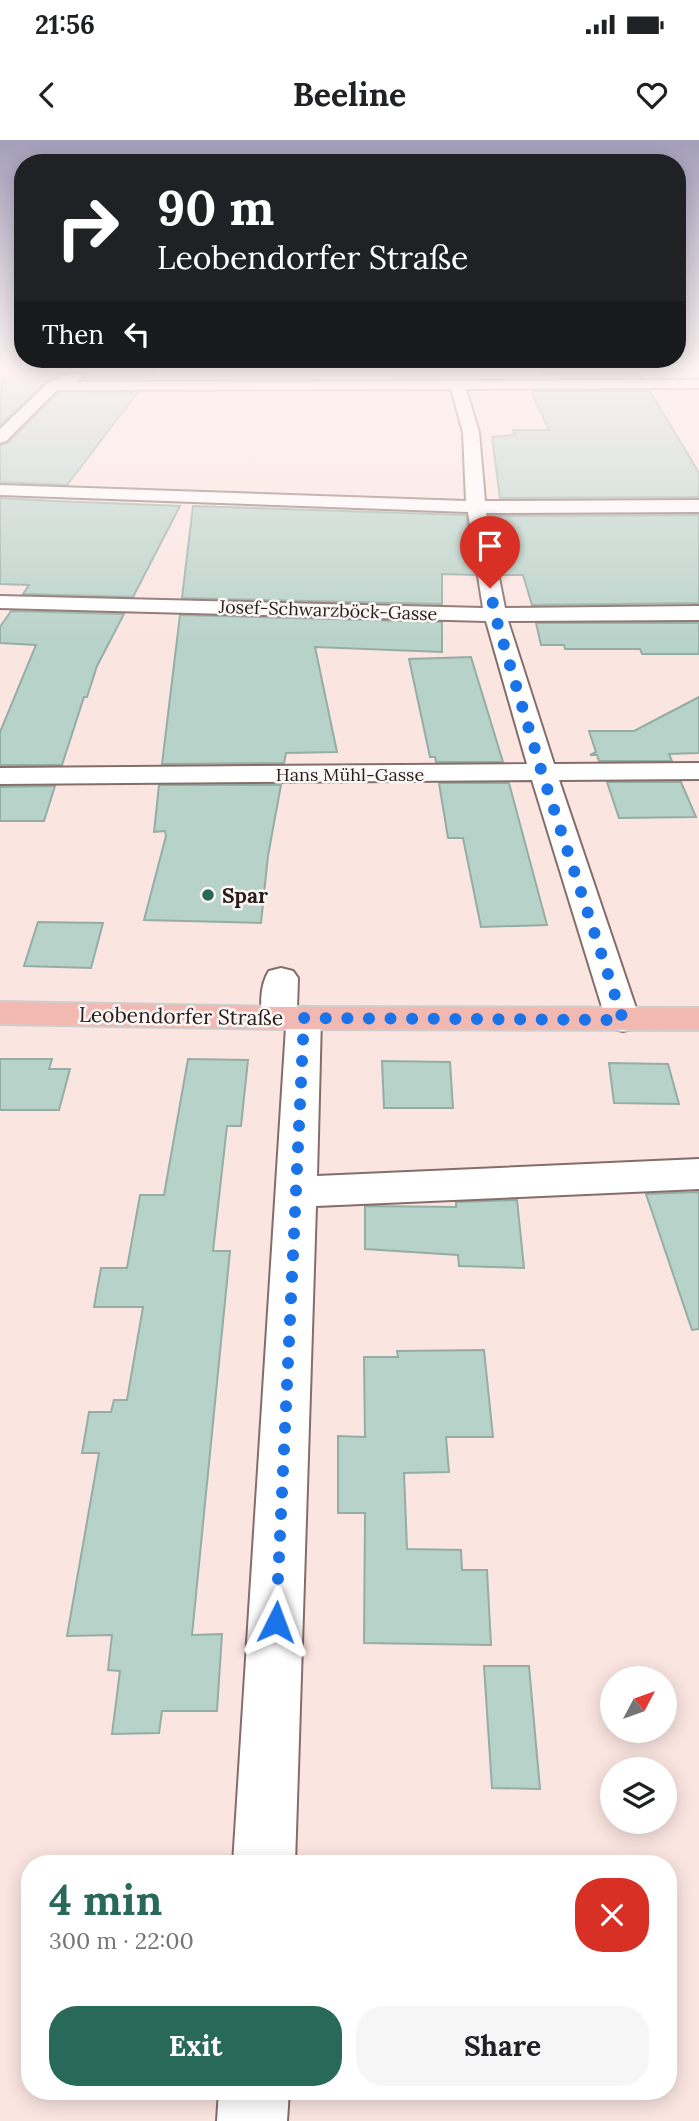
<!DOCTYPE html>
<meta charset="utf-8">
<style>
body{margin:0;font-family:Lora,serif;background:#f6f6f6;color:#202124;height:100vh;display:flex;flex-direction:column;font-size:26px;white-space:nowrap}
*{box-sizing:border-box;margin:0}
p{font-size:23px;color:#757577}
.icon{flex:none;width:38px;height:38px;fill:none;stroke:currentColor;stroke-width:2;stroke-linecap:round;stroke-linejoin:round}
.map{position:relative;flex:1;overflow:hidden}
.sheet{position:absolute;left:21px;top:1715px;width:656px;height:245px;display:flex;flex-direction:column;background:#fff;border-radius:28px;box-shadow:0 4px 18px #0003}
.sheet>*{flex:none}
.banner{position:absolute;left:14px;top:14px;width:672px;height:214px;border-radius:28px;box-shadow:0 4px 18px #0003;background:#202124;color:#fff;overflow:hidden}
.needle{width:46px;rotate:49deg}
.controls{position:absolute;left:600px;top:1526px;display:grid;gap:14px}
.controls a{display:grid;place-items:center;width:77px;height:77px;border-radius:50%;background:#fff;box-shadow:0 4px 18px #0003;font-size:35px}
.pin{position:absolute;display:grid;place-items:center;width:60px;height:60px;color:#fff;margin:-72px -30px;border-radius:50% 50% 50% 0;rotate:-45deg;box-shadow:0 0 7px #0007}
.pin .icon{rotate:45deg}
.me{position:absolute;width:77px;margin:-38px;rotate:3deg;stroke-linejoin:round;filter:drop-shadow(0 0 5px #0008)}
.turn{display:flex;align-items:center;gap:24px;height:147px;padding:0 28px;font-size:32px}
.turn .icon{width:91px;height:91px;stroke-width:2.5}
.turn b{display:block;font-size:49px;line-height:60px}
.then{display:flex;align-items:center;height:66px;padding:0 28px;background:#0003;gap:14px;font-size:26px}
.round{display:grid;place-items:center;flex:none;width:74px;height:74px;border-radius:28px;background:#f6f6f6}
.summary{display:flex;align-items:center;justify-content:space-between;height:119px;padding:0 28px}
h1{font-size:42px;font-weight:800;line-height:52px;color:#286959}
.cta{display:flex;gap:14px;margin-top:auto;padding:14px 28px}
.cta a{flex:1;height:80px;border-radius:28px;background:#286959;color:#fff;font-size:28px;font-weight:800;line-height:80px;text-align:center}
.cta a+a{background:#f6f6f6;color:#202124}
.status{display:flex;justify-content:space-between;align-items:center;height:49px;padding:0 35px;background:#fff;direction:ltr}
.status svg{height:19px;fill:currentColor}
header{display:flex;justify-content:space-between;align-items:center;height:91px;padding:0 28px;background:#fff;font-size:32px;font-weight:800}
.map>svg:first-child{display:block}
.building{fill:#b7d2c9;stroke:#94aea6;stroke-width:2}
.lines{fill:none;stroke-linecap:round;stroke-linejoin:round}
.minor-casing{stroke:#856d69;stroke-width:4}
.major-casing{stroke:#cfcdcd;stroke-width:4}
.minor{fill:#fff;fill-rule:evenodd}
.major{fill:#f1b9b2;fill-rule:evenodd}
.route{stroke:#1a73e8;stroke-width:12;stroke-dasharray:0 21.6}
.poi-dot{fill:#286959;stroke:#fcf6f5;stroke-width:2.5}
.labels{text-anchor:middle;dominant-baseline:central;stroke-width:5;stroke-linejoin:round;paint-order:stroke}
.far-street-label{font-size:18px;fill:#271d1c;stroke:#fcf6f5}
.poi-label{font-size:21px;font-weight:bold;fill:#271d1c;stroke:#fcf6f5;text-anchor:start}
.street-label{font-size:21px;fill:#271d1c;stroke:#fcf6f5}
</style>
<div class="status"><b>21:56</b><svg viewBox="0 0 49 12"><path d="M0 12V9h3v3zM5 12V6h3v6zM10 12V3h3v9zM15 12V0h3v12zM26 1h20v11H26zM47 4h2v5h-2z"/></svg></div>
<header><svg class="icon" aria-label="back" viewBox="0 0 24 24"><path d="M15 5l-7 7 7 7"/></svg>Beeline<svg class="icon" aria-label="heart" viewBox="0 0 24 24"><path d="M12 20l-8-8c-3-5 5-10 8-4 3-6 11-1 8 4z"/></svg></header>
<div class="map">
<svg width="699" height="1981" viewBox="0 0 699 1981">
<rect width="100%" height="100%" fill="#fbe5e1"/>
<path class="building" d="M 31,228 L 157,228 L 148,239 L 83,239 L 85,235 L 75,230 L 46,241 L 0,285 L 2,238 Z
M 540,230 L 637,230 L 642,238 L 544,238 Z
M 531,251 L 650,251 L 699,333 L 699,357 L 500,358 L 492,297 L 515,295 L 513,290 L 549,290 Z
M 138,252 L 67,345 L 0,342 L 0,305 L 8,303 L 58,253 Z
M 0,358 L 55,361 L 180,366 L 133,457 L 23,454 L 29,445 L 0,444 Z
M 193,366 L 466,375 L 475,435 L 442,434 L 442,464 L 182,458 Z
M 699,375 L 699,463 L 532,465 L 523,435 L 501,435 L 489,376 Z
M 11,471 L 124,474 L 97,526 L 87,557 L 84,557 L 62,625 L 0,625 L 0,592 L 36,505 L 0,503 L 0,487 Z
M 180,475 L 442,482 L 442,512 L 315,507 L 337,612 L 286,613 L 284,623 L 162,624 Z
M 536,483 L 699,483 L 699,514 L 642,514 L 640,509 L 565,509 L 564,505 L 541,505 Z
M 471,517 L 503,622 L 436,622 L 435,617 L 430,617 L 409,519 Z
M 699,557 L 699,613 L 669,614 L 672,621 L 599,621 L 597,615 L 590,615 L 596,612 L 589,591 L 634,591 Z
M 607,642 L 681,642 L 696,677 L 619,678 Z
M 439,643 L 509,643 L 547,785 L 481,787 L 463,698 L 448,698 Z
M 159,645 L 281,645 L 268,716 L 261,783 L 144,780 L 166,696 L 165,691 L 154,692 Z
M 55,646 L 44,681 L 0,681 L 0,647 Z
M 38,782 L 103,783 L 91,828 L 24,826 Z
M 0,919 L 52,919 L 49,929 L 70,929 L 59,970 L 0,970 Z
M 188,919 L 248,920 L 241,986 L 227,986 L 213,1111 L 230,1111 L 192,1495 L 222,1494 L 217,1571 L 162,1571 L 159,1593 L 112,1594 L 120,1531 L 108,1530 L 112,1495 L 67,1496 L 99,1313 L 82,1313 L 89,1272 L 111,1272 L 114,1260 L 127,1260 L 143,1167 L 94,1167 L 101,1128 L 127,1128 L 140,1055 L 164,1055 Z
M 382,921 L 450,922 L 453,968 L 384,968 Z
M 609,923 L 668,924 L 679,964 L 614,963 Z
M 699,1052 L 699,1189 L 692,1190 L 646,1054 Z
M 517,1060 L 524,1128 L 459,1126 L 458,1115 L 365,1109 L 365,1066 L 456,1067 L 456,1062 Z
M 484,1210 L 493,1297 L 446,1297 L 449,1332 L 404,1333 L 407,1409 L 461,1410 L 462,1430 L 487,1430 L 491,1505 L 364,1503 L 365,1373 L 338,1373 L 338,1296 L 365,1297 L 364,1217 L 398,1217 L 397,1211 Z
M 484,1526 L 529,1526 L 540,1649 L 492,1648 Z"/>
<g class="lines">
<g class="minor-casing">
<path id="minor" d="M 76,232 L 83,236 L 75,242 L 699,240 L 699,248 L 466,249 L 479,292 L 485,361 L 699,360 L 699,372 L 486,373 L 505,468 L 699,466 L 699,480 L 508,481 L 554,624 L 699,623 L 699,639 L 559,640 L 640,880 L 635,888 L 623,891 L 611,888 L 606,880 L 532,640 L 0,644 L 0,628 L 527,624 L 486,481 L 0,468 L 0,456 L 483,468 L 468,372 L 0,355 L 0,345 L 466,361 L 463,292 L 451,249 L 57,250 L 6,301 L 0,303 L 0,289 L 48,243 Z
M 281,828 L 293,831 L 298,838 L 297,869 L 304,867 L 316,870 L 321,878 L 317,1036 L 699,1019 L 699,1049 L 316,1066 L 295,1724 L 233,1724 L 286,887 L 279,889 L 267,886 C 258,873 260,844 269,831 Z
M 219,1951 L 289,1951 L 287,1981 L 217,1981 Z"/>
</g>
<g class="major-casing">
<path id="major" d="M 0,862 L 279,867 L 699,868 L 699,890 L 279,889 L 0,884 Z"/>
</g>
<use href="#minor" class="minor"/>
<use href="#major" class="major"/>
</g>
<linearGradient id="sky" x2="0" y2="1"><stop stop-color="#a49fba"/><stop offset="0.45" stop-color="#fdf3f2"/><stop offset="1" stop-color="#fdf3f2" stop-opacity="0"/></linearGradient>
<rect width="699" height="505" fill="url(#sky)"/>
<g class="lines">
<path class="route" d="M 276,1482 L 304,878 L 623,880 L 542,633 L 495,475 L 490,448"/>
</g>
<circle class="poi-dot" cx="208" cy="755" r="7"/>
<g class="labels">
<g class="far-street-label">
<text transform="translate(328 470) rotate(2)">Josef-Schwarzböck-Gasse</text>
<text x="350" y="634">Hans Mühl-Gasse</text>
</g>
<g class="poi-label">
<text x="222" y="755">Spar</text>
</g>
<g class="street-label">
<text transform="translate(181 876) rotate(1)">Leobendorfer Straße</text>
</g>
</g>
</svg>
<div class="controls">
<a><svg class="needle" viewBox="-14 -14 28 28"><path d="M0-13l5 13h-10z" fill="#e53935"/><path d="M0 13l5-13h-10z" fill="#757577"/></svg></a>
<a><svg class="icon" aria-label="layers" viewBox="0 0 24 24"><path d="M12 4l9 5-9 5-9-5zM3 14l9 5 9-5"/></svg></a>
</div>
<div class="pin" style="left:490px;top:448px;background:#d93025"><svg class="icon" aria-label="arrive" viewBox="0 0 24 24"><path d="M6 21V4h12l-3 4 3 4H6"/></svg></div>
<svg class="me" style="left:276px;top:1482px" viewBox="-20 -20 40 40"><path d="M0-17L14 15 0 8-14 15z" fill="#1a73e8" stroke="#fff" stroke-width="4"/></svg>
<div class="banner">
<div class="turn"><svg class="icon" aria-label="right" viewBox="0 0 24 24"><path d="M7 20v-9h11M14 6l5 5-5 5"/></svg><div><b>90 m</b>Leobendorfer Straße</div></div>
<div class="then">Then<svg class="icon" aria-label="left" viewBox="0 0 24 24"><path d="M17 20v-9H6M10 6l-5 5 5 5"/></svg></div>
</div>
<section class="sheet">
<div class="summary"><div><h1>4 min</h1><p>300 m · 22:00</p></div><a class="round" style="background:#d93025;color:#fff"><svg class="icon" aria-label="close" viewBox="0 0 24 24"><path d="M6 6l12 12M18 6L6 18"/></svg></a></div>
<div class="cta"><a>Exit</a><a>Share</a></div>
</section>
</div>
